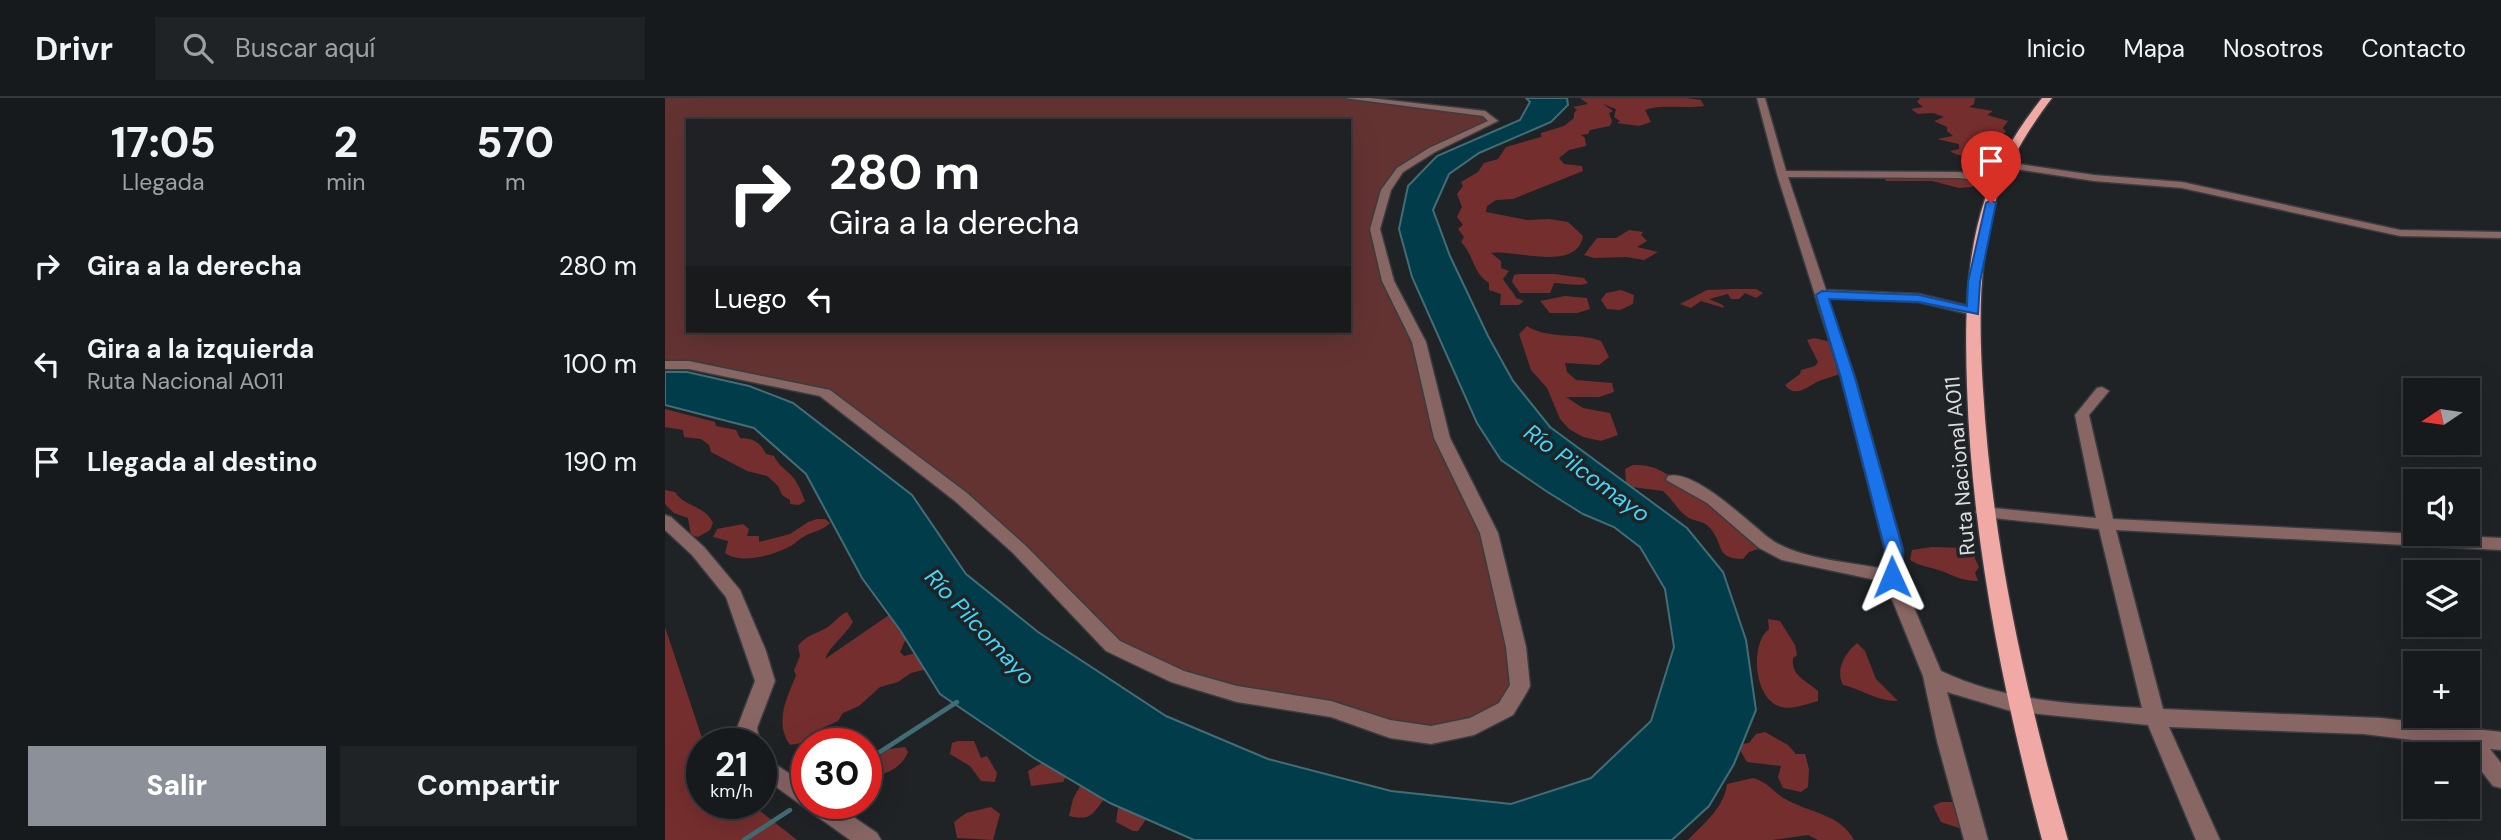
<!DOCTYPE html>
<html lang="es">
<meta charset="utf-8">
<style>
body{margin:0;font-family:"DM Sans",sans-serif;background:#202325;color:#f1f3f6;height:100vh;display:flex;flex-direction:column;font-size:26px;white-space:nowrap}
*{box-sizing:border-box;margin:0}
p{font-size:23px;color:#9ea1a3}
.icon{flex:none;width:38px;height:38px;fill:none;stroke:currentColor;stroke-width:2;stroke-linecap:round;stroke-linejoin:round}
.map{position:relative;flex:1;overflow:hidden}
.panel{display:flex;flex-direction:column;background:#171a1c;width:665px}
.panel>*{flex:none}
.banner{position:absolute;left:21px;top:21px;width:665px;height:214px;border-radius:0px;box-shadow:0 7px 28px #0002,0 0 0 2px #36383b;background:#202124;color:#fff;overflow:hidden}
.needle{width:46px;rotate:257deg}
.controls{position:absolute;left:1738px;top:280px;display:grid;gap:14px}
.controls a{display:grid;place-items:center;width:77px;height:77px;border-radius:0px;background:#171a1c;box-shadow:0 7px 28px #0002,0 0 0 2px #36383b;font-size:35px}
.speed{position:absolute;left:21px;top:630px;display:flex;gap:14px;font-size:35px;font-weight:700;text-align:center}
.speed>*{display:grid;place-content:center;width:91px;height:91px;border-radius:50%;background:#171a1c;box-shadow:0 7px 28px #0002,0 0 0 2px #36383b;line-height:1}
.speed small{font-size:18px;font-weight:400}
.speed .limit{border:10px solid #d22;background:#fff;color:#111}
.pin{position:absolute;display:grid;place-items:center;width:60px;height:60px;color:#fff;margin:-72px -30px;border-radius:50% 50% 50% 0;rotate:-45deg;box-shadow:0 0 7px #0007}
.pin .icon{rotate:45deg}
.me{position:absolute;width:77px;margin:-38px;rotate:359deg;stroke-linejoin:round;filter:drop-shadow(0 0 5px #0008)}
.turn{display:flex;align-items:center;gap:24px;height:147px;padding:0 28px;font-size:32px}
.turn .icon{width:91px;height:91px;stroke-width:2.5}
.turn b{display:block;font-size:49px;line-height:60px}
.then{display:flex;align-items:center;height:66px;padding:0 28px;background:#0003;gap:14px;font-size:26px}
.eta{display:flex;justify-content:space-evenly;align-items:center;height:119px;text-align:center}
.eta b{font-size:42px;font-weight:800;line-height:49px}
.cta{display:flex;gap:14px;margin-top:auto;padding:14px 28px}
.cta a{flex:1;height:80px;border-radius:0px;background:#8c9099;color:#fff;font-size:28px;font-weight:800;line-height:80px;text-align:center}
.cta a+a{background:#202325;color:#f1f3f6}
ul{padding:0;list-style:none}
li{display:flex;align-items:center;gap:21px;height:98px;padding:0 28px}
li div{flex:1}
li b{display:block;font-size:26px}
li em{font-style:normal}
header{display:flex;align-items:center;gap:42px;box-sizing:border-box;height:98px;padding:0 35px;background:#171a1c;border-bottom:2px solid #36383b}
header strong{font-size:33px}
nav{display:flex;gap:38px;margin-inline-start:auto;font-size:24px}
.search{width:490px;height:63px;background:#202325;display:flex;align-items:center;gap:18px;box-sizing:border-box;padding:0 24px;border-radius:0px;color:#9ea1a3;font-size:26px}
main{display:flex;flex:1;min-height:0}
.map>svg:first-child{display:block}
.green{fill:#633332;fill-rule:evenodd}
.forest{fill:#752e2e}
.water{fill:#003c49;stroke:#426d76;stroke-width:2}
.lines{fill:none;stroke-linecap:round;stroke-linejoin:round}
.stream{stroke:#426d76;stroke-width:4.5}
.minor-casing{stroke:#393d3f;stroke-width:3}
.major-casing{stroke:#393d3f;stroke-width:3}
.minor{fill:#886664;fill-rule:evenodd}
.major{fill:#f0a9a5;fill-rule:evenodd}
.route{fill:#1a73e8;stroke:#114b97;stroke-width:2}
.labels{text-anchor:middle;dominant-baseline:central;stroke-width:7;stroke-linejoin:round;paint-order:stroke}
.street-label{font-size:21px;fill:#dbdedf;stroke:#1f2325}
.water-label{font-size:23px;font-style:italic;fill:#41d7fa;stroke:#1f2325}
</style>
<header>
<strong>Drivr</strong>
<div class="search"><svg class="icon" aria-label="search" viewBox="0 0 24 24"><circle cx="10" cy="10" r="6"/><path d="M15 15l6 6"/></svg>Buscar aquí</div>
<nav><a>Inicio</a><a>Mapa</a><a>Nosotros</a><a>Contacto</a></nav>
</header>
<main>
<section class="panel">
<div class="eta">
<div><b>17:05</b><p>Llegada</p></div>
<div><b>2</b><p>min</p></div>
<div><b>570</b><p>m</p></div>
</div>
<ul>
<li><svg class="icon" aria-label="right" viewBox="0 0 24 24"><path d="M7 20v-9h11M14 6l5 5-5 5"/></svg><div><b>Gira a la derecha</b></div><em>280 m</em></li>
<li><svg class="icon" aria-label="left" viewBox="0 0 24 24"><path d="M17 20v-9H6M10 6l-5 5 5 5"/></svg><div><b>Gira a la izquierda</b><p>Ruta Nacional A011</p></div><em>100 m</em></li>
<li><svg class="icon" aria-label="arrive" viewBox="0 0 24 24"><path d="M6 21V4h12l-3 4 3 4H6"/></svg><div><b>Llegada al destino</b></div><em>190 m</em></li>
</ul>
<div class="cta"><a>Salir</a><a>Compartir</a></div>
</section>
<div class="map">
<svg width="1836" height="742" viewBox="0 0 1836 742">
<rect width="100%" height="100%" fill="#1f2325"/>
<path class="green" d="M 0,0 L 683,0 L 820,16 L 829,23 L 787,42 L 735,72 L 712,114 L 718,169 L 754,244 L 769,314 L 809,405 L 855,588 L 841,611 L 766,637 L 575,597 L 448,548 L 354,451 L 160,295 L 0,267 ZM 23,23 L 684,23 L 684,233 L 23,233 Z"/>
<path class="forest" d="M 915,0 L 1021,0 L 1036,2 L 1039,8 C 1019,11 998,6 980,12 L 986,24 L 974,28 L 952,25 L 955,23 L 949,19 L 951,11 L 938,6 L 948,13 L 944,15 L 947,23 L 945,28 L 925,32 L 923,36 L 916,37 L 920,40 L 921,48 L 904,52 L 894,60 L 899,66 L 917,68 L 918,73 L 848,101 L 831,102 L 822,108 L 821,114 L 862,122 L 884,121 L 903,124 L 918,138 C 912,175 848,151 826,155 L 836,163 L 836,170 L 844,173 L 838,181 C 841,187 848,193 851,200 L 859,203 L 854,207 L 835,207 L 836,196 L 824,192 L 824,185 C 808,176 809,157 796,144 L 799,139 L 793,131 L 798,127 L 792,119 L 797,109 L 792,96 L 798,88 L 796,84 L 813,74 L 819,65 L 833,61 L 841,49 L 876,39 L 876,35 L 899,28 L 909,20 L 909,15 L 912,12 L 908,9 L 923,6 Z
M 1255,0 L 1310,0 L 1309,6 L 1304,9 L 1328,13 L 1322,17 L 1343,23 L 1338,30 L 1341,34 L 1322,44 L 1323,52 C 1311,58 1297,61 1285,53 L 1294,51 L 1294,46 L 1272,41 L 1288,38 L 1282,33 L 1282,29 L 1269,23 L 1279,19 L 1268,15 L 1253,16 L 1246,11 L 1258,9 L 1252,4 Z
M 1218,78 L 1280,78 L 1312,82 L 1307,89 L 1294,90 L 1267,83 L 1221,83 Z
M 964,132 L 978,134 L 976,137 L 982,143 L 972,149 L 993,154 L 979,162 L 961,159 L 929,160 L 919,157 L 932,140 L 951,140 Z
M 853,176 L 889,176 L 919,180 L 923,185 C 913,189 900,185 889,185 L 885,195 L 855,195 L 847,184 L 849,177 Z
M 1070,191 L 1091,191 L 1098,195 L 1091,200 L 1080,195 L 1074,201 L 1066,201 L 1063,196 L 1044,201 L 1058,207 L 1059,210 L 1036,203 L 1026,210 L 1015,206 L 1042,192 Z
M 956,192 L 969,197 L 968,206 L 955,212 L 942,211 L 936,202 L 941,195 Z
M 900,198 L 922,200 L 925,211 L 912,215 L 885,215 L 875,203 Z
M 862,228 C 884,242 912,234 936,243 L 944,259 L 934,267 L 900,265 L 902,274 L 911,282 L 947,285 L 949,294 L 934,299 L 901,299 L 918,310 L 945,315 L 953,337 L 936,343 L 918,339 L 904,331 L 895,321 L 882,290 L 866,272 L 854,236 Z
M 1149,240 L 1166,244 L 1177,275 C 1168,279 1157,281 1150,285 C 1140,291 1129,299 1120,287 L 1135,276 L 1136,272 L 1150,268 L 1153,264 L 1142,242 Z
M 0,311 L 50,324 L 51,328 L 71,332 L 75,340 C 88,340 95,344 101,356 L 109,358 C 114,368 118,369 125,376 C 133,384 136,393 140,403 L 134,407 L 125,406 L 125,402 L 117,397 L 113,388 L 102,378 L 82,373 L 46,354 L 44,347 L 36,341 L 19,339 L 18,332 L 0,329 Z
M 968,367 C 995,367 995,375 1018,384 C 1056,400 1079,412 1102,448 L 1084,454 L 1078,461 C 1050,461 1059,446 1045,430 C 1039,422 1028,424 1021,418 C 1013,412 1006,400 998,393 L 967,389 L 961,384 L 960,371 Z
M 0,392 L 10,394 C 18,408 41,408 48,425 L 45,432 L 33,439 L 26,437 L 23,420 L 9,415 L 0,406 Z
M 152,421 L 160,421 L 165,425 C 157,433 149,433 140,438 C 135,440 131,445 126,448 C 108,457 77,467 60,455 L 63,443 L 48,439 L 52,431 L 78,426 L 84,431 L 82,438 L 94,438 L 94,444 L 125,436 L 143,424 Z
M 1267,449 L 1300,450 L 1311,455 L 1310,461 L 1314,469 L 1310,475 L 1313,483 C 1299,483 1291,479 1279,474 C 1267,469 1256,469 1245,462 L 1247,452 Z
M 182,514 L 188,524 C 180,538 166,546 160,561 L 224,517 L 238,515 L 249,523 L 235,554 L 239,558 L 255,554 L 267,570 L 246,575 L 233,584 L 215,589 L 194,608 L 178,615 L 173,623 L 151,633 L 136,645 L 125,647 C 109,624 122,600 131,577 L 129,572 L 135,558 L 133,548 C 142,536 152,536 163,529 C 171,523 173,518 182,514 Z
M 1103,521 L 1115,523 L 1130,547 L 1132,557 L 1128,560 C 1126,578 1141,582 1153,593 L 1153,603 C 1142,606 1127,612 1116,609 C 1088,601 1085,545 1104,531 Z
M 0,529 L 39,646 L 37,646 L 37,705 L 85,705 L 132,742 L 0,742 Z
M 1192,545 L 1200,553 L 1211,581 L 1233,603 C 1213,604 1197,591 1178,587 C 1170,572 1180,555 1192,545 Z
M 1100,634 L 1123,647 L 1131,656 L 1140,656 L 1144,671 L 1143,689 L 1136,694 L 1118,690 L 1113,679 L 1116,668 L 1082,664 L 1072,647 L 1084,645 L 1091,636 Z
M 293,643 L 309,643 L 316,660 L 322,658 L 332,675 L 330,684 L 316,683 L 305,668 L 285,656 L 287,645 Z
M 240,649 L 243,654 C 237,669 224,675 208,679 L 201,667 L 224,651 Z
M 394,655 L 404,673 L 398,684 L 366,688 L 363,673 Z
M 1088,680 C 1105,685 1109,696 1124,703 C 1147,715 1176,717 1189,742 L 1153,742 L 1143,737 L 1107,742 L 1023,742 C 1039,725 1059,710 1062,686 Z
M 412,681 L 442,698 C 428,713 429,724 404,718 L 408,701 L 415,688 Z
M 472,695 L 488,711 L 473,733 L 468,733 L 451,724 L 453,710 Z
M 1276,704 L 1295,704 L 1303,729 L 1294,730 L 1276,724 L 1268,708 Z
M 326,709 L 335,716 L 328,742 L 292,740 L 289,724 L 301,715 Z"/>
<path class="water" d="M 861,0 L 902,0 L 903,7 L 886,24 L 814,55 L 784,76 L 768,112 L 785,158 L 823,238 L 848,283 L 885,329 L 1022,430 L 1058,474 L 1081,542 L 1091,612 L 1069,666 L 1044,708 L 1007,742 L 529,742 L 445,705 L 369,660 L 275,596 L 235,532 L 197,480 L 141,376 L 89,330 L 0,307 L 0,274 L 22,274 L 84,288 L 128,305 L 247,397 L 301,476 L 373,534 L 501,618 L 603,661 L 726,693 L 846,706 L 926,680 L 986,623 L 1009,549 L 1000,491 L 975,449 L 949,429 L 918,416 L 881,393 L 836,362 L 812,325 L 747,179 L 734,131 L 743,88 L 772,58 L 855,22 L 865,4 Z"/>
<g class="lines">
<path class="stream" d="M 201,663 L 292,604
M 79,742 L 125,712"/>
<g class="minor-casing">
<path id="minor" d="M 679,0 L 705,0 L 820,13 L 833,23 L 770,54 L 738,74 L 726,92 L 715,131 L 729,183 L 761,244 L 785,340 L 833,435 L 861,549 L 865,588 L 862,594 L 848,617 L 809,637 L 766,646 L 725,640 L 666,619 L 572,604 L 506,584 L 441,553 L 348,455 L 290,403 L 155,298 L 24,271 L 0,271 L 0,263 L 24,263 L 165,292 L 302,395 L 360,447 L 455,543 L 519,573 L 572,588 L 666,603 L 725,622 L 766,628 L 805,620 L 834,605 L 845,587 L 841,549 L 815,435 L 769,340 L 747,244 L 717,183 L 705,131 L 716,92 L 732,70 L 764,50 L 823,23 L 818,18 Z
M 1092,0 L 1100,0 L 1121,73 L 1293,74 L 1332,78 L 1337,81 L 1332,84 L 1293,80 L 1123,79 L 1161,192 L 1254,196 L 1312,210 L 1314,213 L 1308,217 L 1254,204 L 1163,200 L 1190,280 L 1238,452 L 1236,479 L 1276,573 C 1338,603 1409,606 1477,610 L 1434,431 L 1318,419 L 1310,414 L 1318,409 L 1431,420 L 1410,317 L 1432,290 L 1437,289 L 1444,293 L 1424,317 L 1448,421 L 1836,440 L 1836,452 L 1451,432 L 1498,611 L 1716,620 L 1836,634 L 1836,652 L 1825,651 L 1836,665 L 1836,690 L 1828,688 L 1797,648 L 1699,636 L 1504,629 L 1555,742 L 1531,742 L 1483,627 L 1346,613 L 1282,594 L 1323,742 L 1299,742 L 1272,643 L 1258,578 L 1220,484 L 1117,462 L 1094,450 L 1042,405 L 1001,382 L 1003,378 C 1030,371 1083,424 1104,440 C 1131,461 1185,464 1219,471 L 1220,452 L 1176,280 L 1112,76 Z
M 1340,64 L 1429,77 L 1517,84 L 1735,132 L 1836,134 L 1836,140 L 1735,138 L 1517,90 L 1429,83 L 1337,69 L 1337,65 Z
M 0,417 L 6,419 L 39,449 L 75,492 L 101,553 L 110,583 L 92,630 L 95,646 L 73,646 L 72,630 L 90,583 L 61,499 L 27,457 L 0,432 Z
M 96,657 L 142,687 L 142,705 L 168,705 L 212,735 L 216,742 L 185,742 L 96,678 Z"/>
</g>
<g class="major-casing">
<path id="major" d="M 1377,0 L 1387,0 C 1364,30 1342,66 1331,101 C 1313,162 1314,228 1318,291 C 1327,445 1360,594 1403,742 L 1377,742 C 1338,593 1307,444 1302,289 C 1300,227 1300,160 1320,101 C 1331,65 1354,29 1377,0 Z"/>
</g>
<use href="#minor" class="minor"/>
<use href="#major" class="major"/>
</g>
<path class="route" d="M 1326,102 L 1331,105 L 1315,184 L 1313,216 L 1254,204 L 1164,201 L 1190,280 L 1238,452 L 1234,483 L 1221,483 L 1218,479 L 1220,452 L 1176,280 L 1151,197 L 1157,193 L 1254,197 L 1302,208 L 1303,184 L 1321,105 Z"/>
<g class="labels">
<g class="street-label">
<text transform="translate(1295 368) rotate(-95)">Ruta Nacional A011</text>
</g>
<g class="water-label">
<text transform="translate(922 375) rotate(36)">Río Pilcomayo</text>
<text transform="translate(315 529) rotate(47)">Río Pilcomayo</text>
</g>
</g>
</svg>
<div class="controls">
<a><svg class="needle" viewBox="-14 -14 28 28"><path d="M0-13l5 13h-10z" fill="#e53935"/><path d="M0 13l5-13h-10z" fill="#9ea1a3"/></svg></a>
<a><svg class="icon" aria-label="sound" viewBox="0 0 24 24"><path d="M4 9h4l5-4v14l-5-4H4zM17 9q2 3 0 6"/></svg></a>
<a><svg class="icon" aria-label="layers" viewBox="0 0 24 24"><path d="M12 4l9 5-9 5-9-5zM3 14l9 5 9-5"/></svg></a>
<a>+</a>
<a>−</a>
</div>
<div class="speed"><div>21<small>km/h</small></div><div class="limit">30</div></div>
<div class="pin" style="left:1326px;top:105px;background:#d93025"><svg class="icon" aria-label="arrive" viewBox="0 0 24 24"><path d="M6 21V4h12l-3 4 3 4H6"/></svg></div>
<svg class="me" style="left:1227px;top:479px" viewBox="-20 -20 40 40"><path d="M0-17L14 15 0 8-14 15z" fill="#1a73e8" stroke="#fff" stroke-width="4"/></svg>
<div class="banner">
<div class="turn"><svg class="icon" aria-label="right" viewBox="0 0 24 24"><path d="M7 20v-9h11M14 6l5 5-5 5"/></svg><div><b>280 m</b>Gira a la derecha</div></div>
<div class="then">Luego<svg class="icon" aria-label="left" viewBox="0 0 24 24"><path d="M17 20v-9H6M10 6l-5 5 5 5"/></svg></div>
</div>
</div>
</main>
